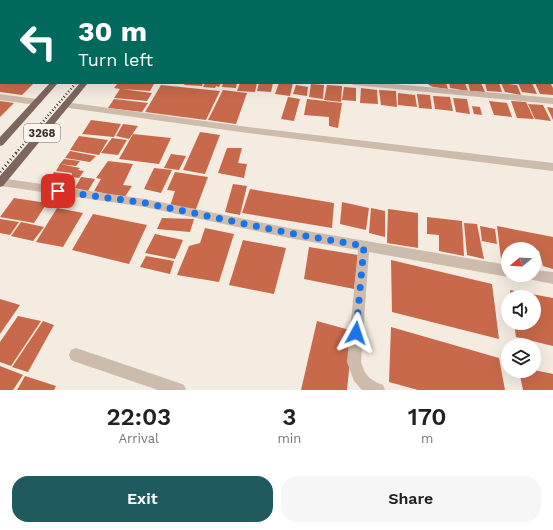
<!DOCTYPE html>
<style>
body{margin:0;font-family:"Work Sans",sans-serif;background:#f6f6f6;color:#202124;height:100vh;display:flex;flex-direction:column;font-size:15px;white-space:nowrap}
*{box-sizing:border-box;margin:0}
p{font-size:13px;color:#757577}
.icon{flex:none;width:22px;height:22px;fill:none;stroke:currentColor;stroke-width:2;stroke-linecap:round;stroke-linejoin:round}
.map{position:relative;height:390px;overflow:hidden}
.panel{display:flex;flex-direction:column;background:#fff;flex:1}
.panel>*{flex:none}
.hud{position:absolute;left:0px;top:0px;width:553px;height:84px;box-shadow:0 4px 16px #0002;background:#00695c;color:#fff;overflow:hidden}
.needle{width:26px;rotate:252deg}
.tools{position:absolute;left:501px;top:242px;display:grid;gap:8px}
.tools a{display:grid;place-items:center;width:40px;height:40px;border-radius:50%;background:#fff;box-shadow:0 4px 16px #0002;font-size:20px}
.pin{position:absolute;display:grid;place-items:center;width:34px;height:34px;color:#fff;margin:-17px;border-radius:8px;box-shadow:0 2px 6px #0006}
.me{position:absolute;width:44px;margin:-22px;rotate:5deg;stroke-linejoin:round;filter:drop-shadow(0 0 3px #0008)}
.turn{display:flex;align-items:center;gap:14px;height:84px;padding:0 12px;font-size:18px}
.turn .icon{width:52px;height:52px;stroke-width:2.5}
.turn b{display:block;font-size:28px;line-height:34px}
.eta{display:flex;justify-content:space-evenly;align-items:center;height:68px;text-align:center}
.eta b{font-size:24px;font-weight:600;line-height:28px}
.button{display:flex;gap:8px;margin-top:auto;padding:8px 12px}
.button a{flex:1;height:46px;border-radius:16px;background:#1f5a5e;color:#fff;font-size:16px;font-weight:600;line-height:46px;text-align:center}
.button a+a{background:#f6f6f6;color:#202124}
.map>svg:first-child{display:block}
.building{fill:#c8694b}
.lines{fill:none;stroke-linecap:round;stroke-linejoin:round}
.minor{fill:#cdbbac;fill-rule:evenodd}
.major{fill:#7d675c;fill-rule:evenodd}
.rail-far1{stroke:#3b302b;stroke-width:2.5;stroke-dasharray:1 2.5;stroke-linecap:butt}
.rail{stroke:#3b302b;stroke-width:3;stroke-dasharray:1 3;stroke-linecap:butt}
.route{stroke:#1a73e8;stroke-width:7;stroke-dasharray:0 12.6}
.labels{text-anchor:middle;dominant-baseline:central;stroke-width:3;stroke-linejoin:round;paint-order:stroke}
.shield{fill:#fbf5ee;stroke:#756b66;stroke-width:1}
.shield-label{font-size:11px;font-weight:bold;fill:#3b302b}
</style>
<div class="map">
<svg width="553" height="390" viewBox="0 0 553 390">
<rect width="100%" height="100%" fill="#f4ebe1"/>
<path class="building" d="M 0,83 L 34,83 L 22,95 L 0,92 Z
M 118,83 L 139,83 L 154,84 L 150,91 L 122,89 L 152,93 L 147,101 L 114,98 L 120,89 L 114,88 Z
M 185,83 L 203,83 L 202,86 L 184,85 Z
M 205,83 L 221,83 L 219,87 L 216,86 L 215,88 L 203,87 Z
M 223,83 L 237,83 L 236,88 L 222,87 Z
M 240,83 L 257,83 L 255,92 L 237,91 Z
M 259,83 L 273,83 L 271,92 L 257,91 Z
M 279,83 L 293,83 L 290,96 L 275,94 Z
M 428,83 L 446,83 L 448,89 L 433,87 L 429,85 Z
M 449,83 L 465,83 L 468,91 L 450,88 Z
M 468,83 L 481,83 L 485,92 L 470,91 Z
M 485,83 L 499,83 L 502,92 L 487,91 Z
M 501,83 L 517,85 L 521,95 L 505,92 Z
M 518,83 L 532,83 L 537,94 L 522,92 Z
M 535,83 L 551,84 L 553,88 L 553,95 L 540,94 Z
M 311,84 L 324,85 L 323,99 L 309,97 Z
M 161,85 L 220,91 L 206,120 L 145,112 Z
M 296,85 L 308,87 L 307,96 L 293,94 Z
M 327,85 L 342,86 L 341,102 L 324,100 Z
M 344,87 L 356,88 L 356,101 L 342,100 Z
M 361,88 L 377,90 L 378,104 L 360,103 Z
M 223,90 L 247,93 L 236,124 L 208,120 Z
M 379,90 L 396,91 L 397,107 L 381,105 Z
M 398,93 L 415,95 L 417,107 L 398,105 Z
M 417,94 L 430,95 L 432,109 L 419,108 Z
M 433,96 L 450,97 L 453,111 L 435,109 Z
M 288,97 L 300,99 L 294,121 L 281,119 Z
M 453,98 L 467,99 L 470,114 L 456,112 Z
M 114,99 L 148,103 L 142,112 L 108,108 Z
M 307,99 L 342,103 L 338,128 L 329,126 L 329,117 L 304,115 Z
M 0,101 L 14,103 L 0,117 Z
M 489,101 L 507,103 L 512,117 L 494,115 Z
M 511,101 L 526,102 L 534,119 L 517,118 Z
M 528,104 L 543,105 L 551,121 L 535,119 Z
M 472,106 L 480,107 L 482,115 L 474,114 Z
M 547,107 L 553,108 L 553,120 Z
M 91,120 L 121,124 L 114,137 L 82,134 Z
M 123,124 L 138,126 L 129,139 L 116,136 Z
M 200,132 L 220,135 L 205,174 L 183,170 Z
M 133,134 L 171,138 L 159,164 L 119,159 Z
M 79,136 L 108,140 L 99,155 L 70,150 Z
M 112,138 L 127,140 L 118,155 L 101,153 Z
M 227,148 L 242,148 L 238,163 L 247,164 L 244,178 L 218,173 Z
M 70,151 L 96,156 L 90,162 L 65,158 Z
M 171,154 L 186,156 L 179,170 L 164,168 Z
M 64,159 L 80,161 L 76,166 L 60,164 Z
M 108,161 L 133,164 L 123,185 L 132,186 L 124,198 L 94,191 L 101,179 L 96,178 Z
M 60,164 L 80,168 L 78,170 L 84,171 L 79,178 L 71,177 L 72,173 L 56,171 Z
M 154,168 L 172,170 L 161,193 L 144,189 Z
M 54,172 L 70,174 L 62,186 L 46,184 Z
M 175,172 L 208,177 L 196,209 L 170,206 L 175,191 L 167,190 Z
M 81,177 L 95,179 L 88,191 L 75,188 Z
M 233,184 L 247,186 L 240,215 L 225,212 Z
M 250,189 L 334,203 L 332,228 L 242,213 Z
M 14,198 L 47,203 L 34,223 L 0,217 Z
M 342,202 L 369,208 L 366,230 L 340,224 Z
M 57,208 L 83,213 L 63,247 L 36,242 Z
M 371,208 L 385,211 L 385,237 L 369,233 Z
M 388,209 L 418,213 L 418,248 L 387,243 Z
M 93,214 L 147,225 L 129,264 L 72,250 Z
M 427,217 L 462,221 L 464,256 L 439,251 L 439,235 L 427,234 Z
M 162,218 L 194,219 L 190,232 L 157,229 Z
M 0,219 L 19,222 L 10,235 L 0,233 Z
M 21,222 L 44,227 L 33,241 L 11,236 Z
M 464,223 L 477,224 L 484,259 L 467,255 Z
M 480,226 L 495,229 L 497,244 L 482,241 Z
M 497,226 L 553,237 L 553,269 L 543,266 L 539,251 L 534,249 L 518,246 L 519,249 L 508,249 L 508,260 L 501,259 Z
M 205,228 L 234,234 L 219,282 L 177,275 L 189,246 L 200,243 Z
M 155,234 L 183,240 L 175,259 L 145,253 Z
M 243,240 L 286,248 L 274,294 L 229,285 Z
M 309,247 L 358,255 L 354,289 L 304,279 Z
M 146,256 L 174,261 L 170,274 L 140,267 Z
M 391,260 L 492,284 L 499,339 L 392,312 Z
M 510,290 L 553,298 L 553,346 L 516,337 L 514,323 L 534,323 L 534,297 L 511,297 Z
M 0,299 L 20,305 L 0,334 Z
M 18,316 L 41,321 L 11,366 L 0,362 L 0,342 Z
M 43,321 L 54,325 L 28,372 L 12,367 Z
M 317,321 L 353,331 L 347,390 L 301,390 Z
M 391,327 L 499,358 L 505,390 L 418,390 L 389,382 Z
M 0,366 L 23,375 L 13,390 L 0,390 Z
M 534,370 L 553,374 L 553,390 L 523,390 L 519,371 L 534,371 Z
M 25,376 L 56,386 L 54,390 L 17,390 Z"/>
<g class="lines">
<path class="minor" d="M 16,0 L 53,0 L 54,1 L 17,1 Z
M 325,0 L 340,0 L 341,1 L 326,1 Z
M 510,0 L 516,0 L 516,1 L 510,1 Z
M 546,0 L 553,0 L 553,2 L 547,1 Z
M 552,15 L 553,15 L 553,19 L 552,19 Z
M 0,62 L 1,62 L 1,66 L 0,66 Z
M 552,65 L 553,65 L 553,69 L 552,69 Z
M 350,83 L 381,83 L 553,98 L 553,104 L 354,85 Z
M 0,94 L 36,99 L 40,102 L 36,105 L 0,100 Z
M 65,102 L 248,127 L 553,163 L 553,171 L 248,133 L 62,107 L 62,103 Z
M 0,178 L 145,199 L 289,228 L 508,265 L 508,275 L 512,275 L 508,277 L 369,252 L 361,362 C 365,376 370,380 383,385 L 385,390 L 362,390 L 354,381 L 347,362 L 358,250 L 289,238 L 145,207 L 1,186 Z
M 534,270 L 553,272 L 553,284 L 528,279 L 526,275 L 534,275 Z
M 76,348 L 179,383 L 184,385 L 186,390 L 158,390 L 76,362 L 71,360 L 69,355 L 71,350 Z"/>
<path class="major" d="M 126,0 L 132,0 L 132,1 L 126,1 Z
M 50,83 L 58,83 L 3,145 L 0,146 L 0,137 Z
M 80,83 L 88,83 L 3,186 L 0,187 L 0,176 Z"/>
<path class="rail-far1" d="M 16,153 L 76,83"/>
<path class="rail" d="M 0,172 L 17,152"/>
</g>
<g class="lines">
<path class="route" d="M 58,191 L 145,203 L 289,233 L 364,246 L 356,333"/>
</g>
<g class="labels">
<rect class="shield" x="24" y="124" width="36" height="18" rx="3"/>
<g class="shield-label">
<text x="42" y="133">3268</text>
</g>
</g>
</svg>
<div class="tools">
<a><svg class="needle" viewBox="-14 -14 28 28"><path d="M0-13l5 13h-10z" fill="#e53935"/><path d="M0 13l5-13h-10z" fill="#757577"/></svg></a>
<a><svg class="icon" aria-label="sound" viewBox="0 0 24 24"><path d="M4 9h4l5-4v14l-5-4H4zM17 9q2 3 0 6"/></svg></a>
<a><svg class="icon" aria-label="layers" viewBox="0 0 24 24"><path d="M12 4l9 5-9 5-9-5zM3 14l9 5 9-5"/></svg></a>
</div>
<div class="pin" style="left:58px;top:191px;background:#d93025"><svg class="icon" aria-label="arrive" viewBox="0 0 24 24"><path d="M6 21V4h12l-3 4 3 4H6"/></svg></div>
<svg class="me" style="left:356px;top:333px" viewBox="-20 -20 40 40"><path d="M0-17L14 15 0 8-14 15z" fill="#1a73e8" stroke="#fff" stroke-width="4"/></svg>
<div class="hud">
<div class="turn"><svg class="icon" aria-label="left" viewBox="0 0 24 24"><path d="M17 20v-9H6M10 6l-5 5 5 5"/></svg><div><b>30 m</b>Turn left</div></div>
</div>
</div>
<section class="panel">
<div class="eta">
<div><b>22:03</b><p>Arrival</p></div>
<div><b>3</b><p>min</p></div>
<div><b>170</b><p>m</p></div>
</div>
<div class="button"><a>Exit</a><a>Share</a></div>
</section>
